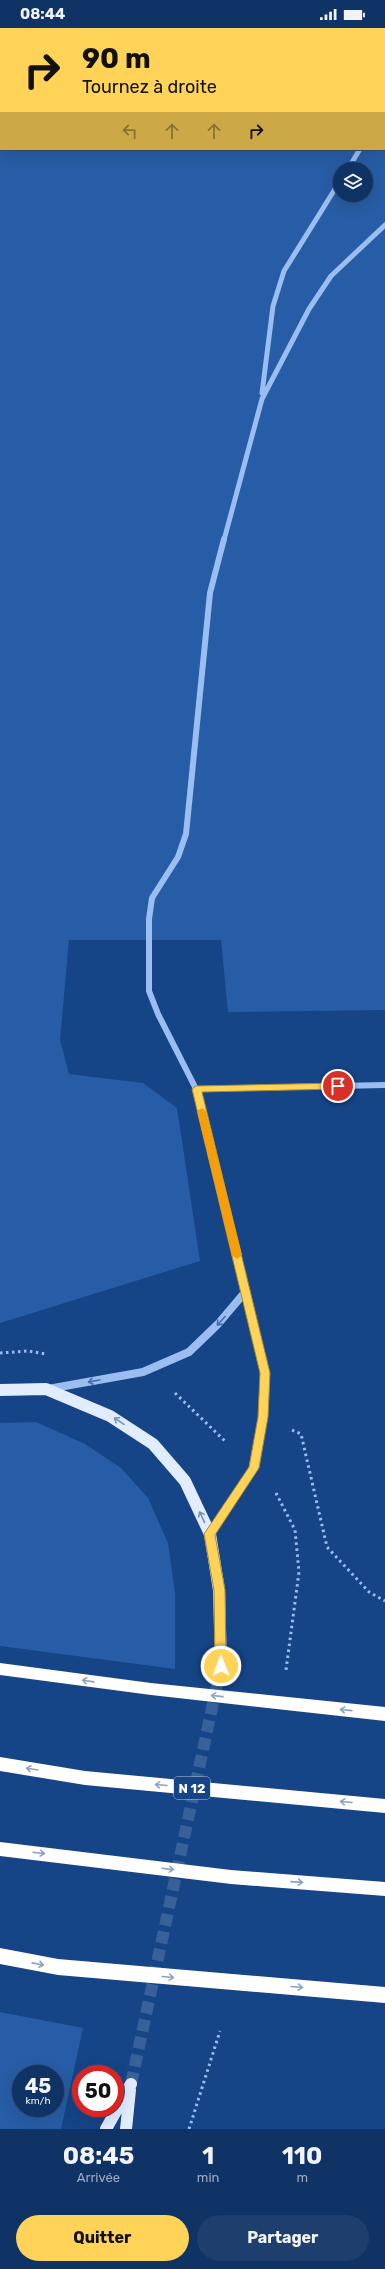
<!DOCTYPE html>
<html lang="fr">
<meta charset="utf-8">
<style>
body{margin:0;font-family:Rubik,sans-serif;background:#1e3f6e;color:#f1f3f6;height:100vh;display:flex;flex-direction:column;font-size:15px;white-space:nowrap}
*{box-sizing:border-box;margin:0}
p{font-size:13px;color:#9caabf}
.icon{flex:none;width:22px;height:22px;fill:none;stroke:currentColor;stroke-width:2;stroke-linecap:round;stroke-linejoin:round}
.map{position:relative;height:2101px;overflow:hidden}
.side{display:flex;flex-direction:column;background:#103365;flex:1}
.side>*{flex:none}
.guide{position:absolute;left:0px;top:0px;width:385px;height:122px;box-shadow:0 4px 16px #0002,0 0 0 1px #304e79;background:#ffd358;color:#111;overflow:hidden}
.controls{position:absolute;left:333px;top:134px;display:grid;gap:8px}
.controls a{display:grid;place-items:center;width:40px;height:40px;border-radius:50%;background:#103365;box-shadow:0 4px 16px #0002,0 0 0 1px #304e79;font-size:20px}
.speed{position:absolute;left:12px;top:2037px;display:flex;gap:8px;font-size:20px;font-weight:700;text-align:center}
.speed>*{display:grid;place-content:center;width:52px;height:52px;border-radius:50%;background:#103365;box-shadow:0 4px 16px #0002,0 0 0 1px #304e79;line-height:1}
.speed small{font-size:10px;font-weight:400}
.speed .limit{border:6px solid #d22;background:#fff;color:#111}
.pin{position:absolute;display:grid;place-items:center;width:34px;height:34px;color:#fff;margin:-17px;border:2px solid #fff;border-radius:50%;box-shadow:0 1px 4px #0007}
.me{position:absolute;width:44px;margin:-22px;rotate:359deg;stroke-linejoin:round;filter:drop-shadow(0 0 3px #0008)}
.turn{display:flex;align-items:center;gap:14px;height:84px;padding:0 16px;font-size:18px}
.turn .icon{width:52px;height:52px;stroke-width:2.5}
.turn b{display:block;font-size:28px;line-height:34px}
.lanes{display:flex;align-items:center;height:38px;padding:0 16px;background:#0003;justify-content:center;gap:20px;direction:ltr}
.lanes .off{opacity:.35}
.eta{display:flex;justify-content:space-evenly;align-items:center;height:68px;text-align:center}
.eta b{font-size:24px;font-weight:700;line-height:28px}
.button{display:flex;gap:8px;margin-top:auto;padding:8px 16px}
.button a{flex:1;height:46px;border-radius:24px;background:#ffd358;color:#111;font-size:16px;font-weight:700;line-height:46px;text-align:center}
.button a+a{background:#1e3f6e;color:#f1f3f6}
.status{display:flex;justify-content:space-between;align-items:center;height:28px;padding:0 20px;background:#103365;direction:ltr}
.status svg{height:11px;fill:currentColor}
.map>svg:first-child{display:block}
.green{fill:#275da6;fill-rule:evenodd}
.lines{fill:none;stroke-linecap:round;stroke-linejoin:round}
.major-tunnel{stroke:#386099;stroke-width:12;stroke-dasharray:12 6;stroke-linecap:butt}
.path{stroke:#9abeef;stroke-width:3;stroke-dasharray:2.5 3.5;stroke-linecap:butt}
.minor-far2{stroke:#9abeef;stroke-width:5}
.minor-far1{stroke:#9abeef;stroke-width:6}
.minor{stroke:#9abeef;stroke-width:8}
.major{stroke:#e2ecff;stroke-width:12}
.highway{fill:#fff;fill-rule:evenodd}
.oneway{stroke:#446fab}
.oneway2{stroke:#7190bd}
.oneway3{stroke:#8aa2c3}
.route{fill:#ffd358;stroke:#a68939}
.slow{fill:#f59e0b}
.labels{text-anchor:middle;dominant-baseline:central;stroke-width:4;stroke-linejoin:round;paint-order:stroke}
.shield{fill:#154487;stroke:#b9c7db;stroke-width:1}
.shield-label{font-size:13px;font-weight:bold;fill:#fff}
</style>
<div class="status"><b>08:44</b><svg viewBox="0 0 49 12"><path d="M0 12V9h3v3zM5 12V6h3v6zM10 12V3h3v9zM15 12V0h3v12zM26 1h20v11H26zM47 4h2v5h-2z"/></svg></div>
<div class="map">
<svg width="385" height="2101" viewBox="0 0 385 2101">
<rect width="100%" height="100%" fill="#154487"/>
<path class="green" d="M 0,0 L 385,0 L 385,982 L 228,984 L 221,912 L 69,912 L 60,1012 L 69,1046 L 143,1055 L 177,1080 L 200,1233 L 0,1295 ZM 1,1 L 384,1 L 384,121 L 1,121 ZM 340,141 L 366,141 L 366,167 L 340,167 Z
M 36,1394 L 85,1416 L 121,1440 L 148,1470 L 168,1515 L 175,1565 L 175,1641 L 0,1618 L 0,1395 Z
M 0,1984 L 83,2000 L 61,2101 L 0,2101 ZM 21,2046 L 55,2046 L 55,2080 L 21,2080 Z"/>
<g class="lines">
<path class="major-tunnel" d="M 131,2056 L 221,1638"/>
<path class="path" d="M 0,1325 L 28,1323 L 46,1326
M 175,1365 L 226,1414
M 292,1402 L 301,1406 L 327,1519 L 369,1564 L 385,1573
M 276,1465 L 295,1502 L 299,1544 L 286,1642
M 189,2101 L 220,2003"/>
<path class="minor-far2" d="M 384,24 L 385,29
M 384,70 L 385,67
M 348,141 L 360,121
M 262,365 L 273,278 L 284,243 L 340,153
M 224,512 L 262,371 L 309,281 L 331,248 L 385,197"/>
<path class="minor-far1" d="M 224,511 L 210,565 L 186,806 L 178,829 L 152,870 L 149,891 L 149,963 L 158,986 L 196,1061 L 228,1194
M 196,1061 L 385,1057"/>
<path class="minor" d="M 48,1361 L 143,1344 L 189,1324 L 218,1296 L 246,1263
M 210,1506 L 254,1440 L 263,1389 L 265,1345 L 228,1193"/>
<path class="major" d="M 0,1362 L 46,1361 L 110,1388 L 153,1416 L 185,1453 L 210,1506 L 219,1562 L 221,1638
M 106,2101 L 131,2056
M 126,2101 L 130,2062"/>
<path class="highway" d="M 0,1635 L 151,1655 L 385,1679 L 385,1693 L 151,1667 L 0,1647 Z
M 0,1729 L 85,1743 L 385,1771 L 385,1785 L 85,1757 L 0,1743 Z
M 0,1814 L 231,1842 L 385,1854 L 385,1868 L 231,1856 L 0,1828 Z
M 0,1920 L 58,1931 L 385,1959 L 385,1975 L 58,1947 L 0,1936 Z"/>
</g>
<defs><path id="oneway-shaft" d="M-6 0H5M1.5-3L5.5 0L1.5 3" fill="none" stroke-width="1.6" stroke-linecap="round" stroke-linejoin="round"/></defs>
<g class="oneway">
<use href="#oneway-shaft" transform="translate(221 1293) rotate(132)"/>
<use href="#oneway-shaft" transform="translate(94 1353) rotate(170)"/>
</g>
<g class="oneway2">
<use href="#oneway-shaft" transform="translate(119 1393) rotate(-146)"/>
<use href="#oneway-shaft" transform="translate(202 1489) rotate(-115)"/>
</g>
<g class="oneway3">
<use href="#oneway-shaft" transform="translate(88 1653) rotate(-172)"/>
<use href="#oneway-shaft" transform="translate(217 1668) rotate(-174)"/>
<use href="#oneway-shaft" transform="translate(346 1682) rotate(-174)"/>
<use href="#oneway-shaft" transform="translate(32 1741) rotate(-171)"/>
<use href="#oneway-shaft" transform="translate(161 1757) rotate(-175)"/>
<use href="#oneway-shaft" transform="translate(346 1774) rotate(-175)"/>
<use href="#oneway-shaft" transform="translate(39 1825) rotate(7)"/>
<use href="#oneway-shaft" transform="translate(168 1841) rotate(7)"/>
<use href="#oneway-shaft" transform="translate(297 1854) rotate(4)"/>
<use href="#oneway-shaft" transform="translate(38 1936) rotate(11)"/>
<use href="#oneway-shaft" transform="translate(168 1949) rotate(5)"/>
<use href="#oneway-shaft" transform="translate(297 1959) rotate(5)"/>
</g>
<path class="route" d="M 338,1055 L 342,1058 L 338,1061 L 202,1064 L 270,1345 L 268,1389 L 259,1440 L 215,1507 L 225,1562 L 226,1638 L 221,1643 L 215,1638 L 214,1562 L 204,1506 L 249,1439 L 258,1389 L 260,1345 L 192,1061 L 196,1058 Z"/>
<path class="slow" d="M 202,1080 L 206,1083 L 242,1227 L 237,1231 L 232,1227 L 197,1083 Z"/>
<g class="labels">
<rect class="shield" x="174" y="1749" width="36" height="22" rx="3"/>
<g class="shield-label">
<text x="192" y="1760">N 12</text>
</g>
</g>
</svg>
<div class="controls">
<a><svg class="icon" aria-label="layers" viewBox="0 0 24 24"><path d="M12 4l9 5-9 5-9-5zM3 14l9 5 9-5"/></svg></a>
</div>
<div class="speed"><div>45<small>km/h</small></div><div class="limit">50</div></div>
<div class="pin" style="left:338px;top:1058px;background:#d93025"><svg class="icon" aria-label="arrive" viewBox="0 0 24 24"><path d="M6 21V4h12l-3 4 3 4H6"/></svg></div>
<svg class="me" style="left:221px;top:1638px" viewBox="-20 -20 40 40"><circle r="17" fill="#ffd358" stroke="#fff" stroke-width="3"/><path d="M0-11L8 9 0 5-8 9z" fill="#fff"/></svg>
<div class="guide">
<div class="turn"><svg class="icon" aria-label="right" viewBox="0 0 24 24"><path d="M7 20v-9h11M14 6l5 5-5 5"/></svg><div><b>90 m</b>Tournez à droite</div></div>
<div class="lanes"><svg class="icon off" aria-label="left" viewBox="0 0 24 24"><path d="M17 20v-9H6M10 6l-5 5 5 5"/></svg><svg class="icon off" aria-label="ahead" viewBox="0 0 24 24"><path d="M12 20V5M6 11l6-6 6 6"/></svg><svg class="icon off" aria-label="ahead" viewBox="0 0 24 24"><path d="M12 20V5M6 11l6-6 6 6"/></svg><svg class="icon" aria-label="right" viewBox="0 0 24 24"><path d="M7 20v-9h11M14 6l5 5-5 5"/></svg></div>
</div>
</div>
<section class="side">
<div class="eta">
<div><b>08:45</b><p>Arrivée</p></div>
<div><b>1</b><p>min</p></div>
<div><b>110</b><p>m</p></div>
</div>
<div class="button"><a>Quitter</a><a>Partager</a></div>
</section>
